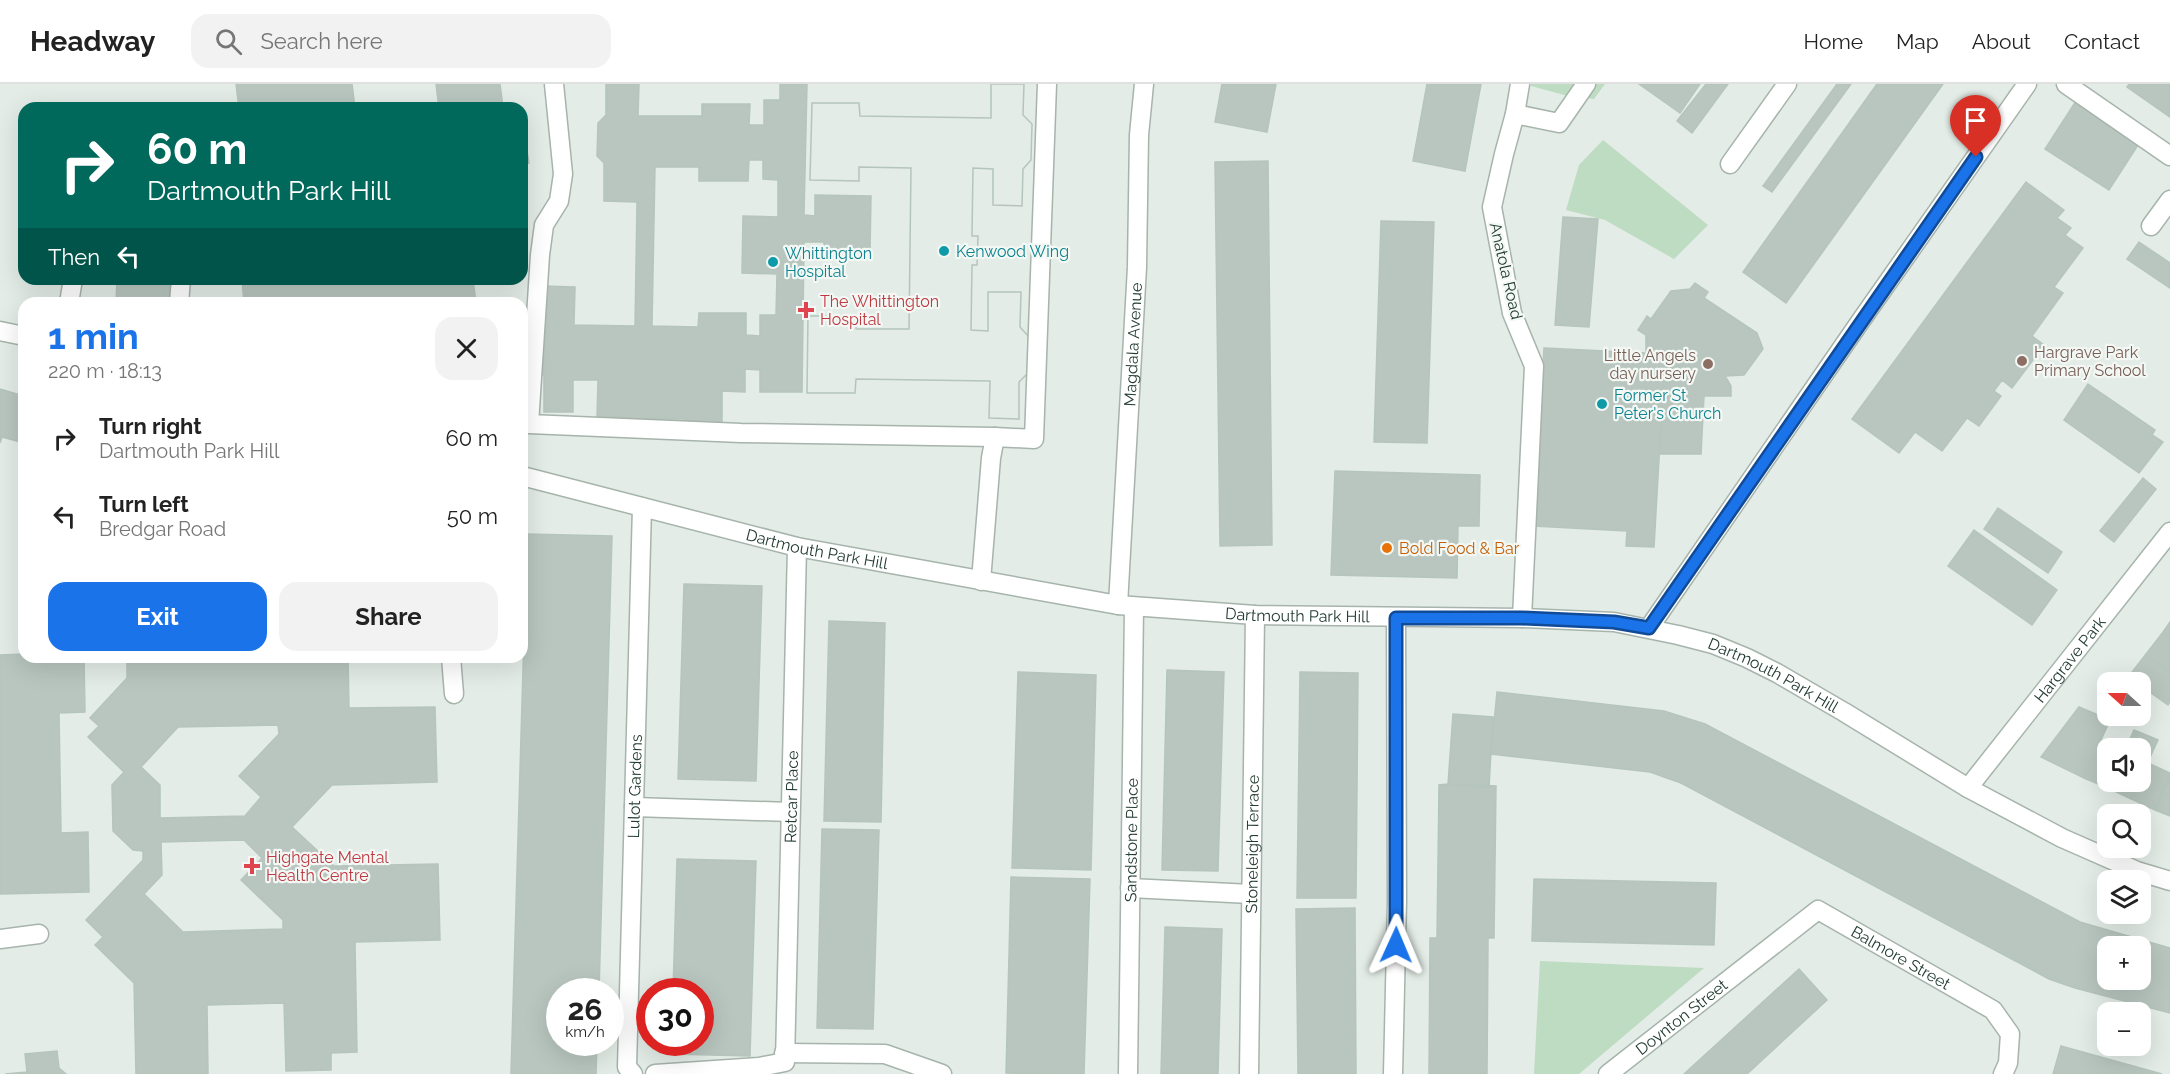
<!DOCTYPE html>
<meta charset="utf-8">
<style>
body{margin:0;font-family:Raleway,sans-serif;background:#f2f2f2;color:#222;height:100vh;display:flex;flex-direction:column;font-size:22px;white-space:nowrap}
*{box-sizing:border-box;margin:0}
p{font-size:20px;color:#767676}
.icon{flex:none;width:33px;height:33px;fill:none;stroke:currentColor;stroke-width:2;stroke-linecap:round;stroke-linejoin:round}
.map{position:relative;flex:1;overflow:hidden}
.details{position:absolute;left:18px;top:213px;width:510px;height:366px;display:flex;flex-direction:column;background:#fff;border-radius:18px;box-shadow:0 6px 24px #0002}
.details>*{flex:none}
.hud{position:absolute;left:18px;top:18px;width:510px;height:183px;border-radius:18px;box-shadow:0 6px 24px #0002;background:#00695c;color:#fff;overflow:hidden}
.needle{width:39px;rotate:291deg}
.buttons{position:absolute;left:2097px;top:588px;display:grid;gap:12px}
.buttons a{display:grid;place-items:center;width:54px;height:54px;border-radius:12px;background:#fff;box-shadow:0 6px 24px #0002;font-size:30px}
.speed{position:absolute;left:546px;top:894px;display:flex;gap:12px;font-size:30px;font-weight:700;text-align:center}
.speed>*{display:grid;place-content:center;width:78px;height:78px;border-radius:50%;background:#fff;box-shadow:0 6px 24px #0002;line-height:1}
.speed small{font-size:15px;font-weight:400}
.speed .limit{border:9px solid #d22;background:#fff;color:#111}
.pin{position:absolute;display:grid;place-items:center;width:51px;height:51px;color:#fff;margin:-62px -26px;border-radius:50% 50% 50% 0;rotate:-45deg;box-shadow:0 0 6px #0007}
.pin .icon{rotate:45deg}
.me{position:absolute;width:66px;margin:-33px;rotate:1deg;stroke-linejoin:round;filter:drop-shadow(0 0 4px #0008)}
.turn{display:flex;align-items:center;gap:21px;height:126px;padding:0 30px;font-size:27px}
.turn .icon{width:78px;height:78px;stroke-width:2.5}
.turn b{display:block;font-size:42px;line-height:51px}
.then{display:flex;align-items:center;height:57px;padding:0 30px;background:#0003;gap:12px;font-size:22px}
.round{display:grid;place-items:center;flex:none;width:63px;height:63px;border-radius:18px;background:#f2f2f2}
.summary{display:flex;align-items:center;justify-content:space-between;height:102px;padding:0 30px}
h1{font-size:36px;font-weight:700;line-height:45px;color:#1a73e8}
.action{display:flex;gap:12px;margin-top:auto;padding:12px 30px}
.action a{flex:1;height:69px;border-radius:18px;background:#1a73e8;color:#fff;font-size:24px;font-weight:700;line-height:69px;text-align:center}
.action a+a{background:#f2f2f2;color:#222}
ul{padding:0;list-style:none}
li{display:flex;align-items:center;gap:18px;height:78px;padding:0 30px}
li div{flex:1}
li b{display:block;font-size:22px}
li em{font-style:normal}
header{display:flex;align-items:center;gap:36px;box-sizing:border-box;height:84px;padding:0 30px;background:#fff;border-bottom:2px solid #e0e0e0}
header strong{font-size:28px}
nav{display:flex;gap:33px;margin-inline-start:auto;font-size:21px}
.search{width:420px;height:54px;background:#f2f2f2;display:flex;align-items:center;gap:15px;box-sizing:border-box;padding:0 21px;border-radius:18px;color:#767676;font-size:22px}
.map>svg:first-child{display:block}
.green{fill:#bddcc1}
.building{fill:#b8c6bf;stroke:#b5c5bc;stroke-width:1.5;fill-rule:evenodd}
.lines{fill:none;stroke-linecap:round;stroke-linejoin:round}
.minor-casing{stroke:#a6b4ac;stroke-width:21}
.minor{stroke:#fff;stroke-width:18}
.route-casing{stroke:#114b97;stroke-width:15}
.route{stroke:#1a73e8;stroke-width:10}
.culture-dot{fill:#0f9aa8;stroke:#f3f8f5;stroke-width:2}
.health-dot{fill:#e0444e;stroke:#f3f8f5;stroke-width:2}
.education-dot{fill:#8d6e63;stroke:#f3f8f5;stroke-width:2}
.food-dot{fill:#e8710a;stroke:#f3f8f5;stroke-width:2}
.labels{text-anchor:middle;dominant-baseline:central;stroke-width:4.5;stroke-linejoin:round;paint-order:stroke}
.culture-label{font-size:16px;fill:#0d838f;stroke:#f3f8f5;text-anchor:start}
.street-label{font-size:16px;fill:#233c32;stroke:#f3f8f5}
.health-label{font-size:16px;fill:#be3a42;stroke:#f3f8f5;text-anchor:start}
.education-label{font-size:16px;fill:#785e54;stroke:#f3f8f5;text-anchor:start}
.food-label{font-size:16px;fill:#c56008;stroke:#f3f8f5;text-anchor:start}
</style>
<header>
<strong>Headway</strong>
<div class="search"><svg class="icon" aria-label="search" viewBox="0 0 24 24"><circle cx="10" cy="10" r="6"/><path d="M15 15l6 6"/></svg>Search here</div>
<nav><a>Home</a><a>Map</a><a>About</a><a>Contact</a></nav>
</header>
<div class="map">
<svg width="2170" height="990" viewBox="0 0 2170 990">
<rect width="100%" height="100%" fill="#e3ece6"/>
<path class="green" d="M 1531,0 L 1605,0 L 1594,15 L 1568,12 L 1531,2 Z
M 1603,56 L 1708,141 L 1674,175 L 1605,136 L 1566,126 L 1579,81 Z
M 1540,877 L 1704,884 L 1579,990 L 1534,990 Z"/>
<path class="building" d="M 236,0 L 352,0 L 355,24 L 239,24 Z
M 436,0 L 500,0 L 503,24 L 439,24 Z
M 606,0 L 639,0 L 638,32 L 702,32 L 702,20 L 750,20 L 749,41 L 764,41 L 764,16 L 780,16 L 780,0 L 807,0 L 804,131 L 815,132 L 815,111 L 871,112 L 870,167 L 824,167 L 824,158 L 804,158 L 802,308 L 760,308 L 760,286 L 745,285 L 745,308 L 722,307 L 722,340 L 685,340 L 684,335 L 650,335 L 651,339 L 617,339 L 616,333 L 597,333 L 598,296 L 573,296 L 573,328 L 544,328 L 544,292 L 536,282 L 544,202 L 575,203 L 574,241 L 635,242 L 637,118 L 604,117 L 604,79 L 597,72 L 598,39 L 606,31 ZM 749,76 L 763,76 L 763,95 L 778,96 L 778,133 L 743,132 L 742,189 L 777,190 L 776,231 L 760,231 L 760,252 L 746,251 L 746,229 L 699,229 L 698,243 L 652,242 L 655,83 L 699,83 L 699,97 L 748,97 Z
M 991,0 L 1024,0 L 1023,31 L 1032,40 L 1031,76 L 1023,85 L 1022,122 L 993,121 L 993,85 L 973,84 L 972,152 L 978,152 L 977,181 L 972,181 L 971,246 L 988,247 L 988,208 L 1021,208 L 1020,243 L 1029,253 L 1028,289 L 1019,298 L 1019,335 L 989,334 L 990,297 L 856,295 L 855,309 L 807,309 L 808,232 L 856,232 L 856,245 L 909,245 L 911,84 L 859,83 L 859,97 L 810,96 L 812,19 L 859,19 L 860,32 L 991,34 Z
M 991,0 L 1024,0 L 1023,31 L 1032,40 L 1031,76 L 1023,85 L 1022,122 L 993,121 L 993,85 L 973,84 L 972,152 L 978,152 L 977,181 L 972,181 L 971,246 L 988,247 L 988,208 L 1021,208 L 1020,243 L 1029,253 L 1028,289 L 1019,298 L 1019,335 L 989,334 L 990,297 L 856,295 L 855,309 L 807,309 L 808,232 L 856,232 L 856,245 L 909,245 L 911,84 L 859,83 L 859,97 L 810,96 L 812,19 L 859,19 L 860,32 L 991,34 Z
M 1222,0 L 1276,0 L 1267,48 L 1215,38 Z
M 1427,0 L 1481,0 L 1465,87 L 1413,77 Z
M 1639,0 L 1700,0 L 1680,29 Z
M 1706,0 L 1728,0 L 1692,49 L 1677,37 Z
M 1837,0 L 1851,0 L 1772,108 L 1763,102 Z
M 1877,0 L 1943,0 L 1786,219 L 1743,188 Z
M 2129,0 L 2170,0 L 2170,33 L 2127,3 Z
M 2076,17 L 2140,58 L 2109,106 L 2045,65 Z
M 522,36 L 529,79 L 522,80 Z
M 1268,77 L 1272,461 L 1220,462 L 1215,78 Z
M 2026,98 L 2064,126 L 2057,134 L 2071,144 L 2065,151 L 2083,164 L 2054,203 L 2063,209 L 2032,252 L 2044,261 L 2012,304 L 2002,296 L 1994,307 L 2001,312 L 1979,342 L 1967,334 L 1942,367 L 1915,348 L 1899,369 L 1852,335 Z
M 1563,133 L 1598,135 L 1589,243 L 1555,241 Z
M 1381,137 L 1434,138 L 1427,359 L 1374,358 Z
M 2139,158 L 2170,179 L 2170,204 L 2127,175 Z
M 117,195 L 171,195 L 169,219 L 116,219 Z
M 242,195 L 473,195 L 476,219 L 244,219 Z
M 1695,199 L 1708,208 L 1704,214 L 1757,249 L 1763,265 L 1744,291 L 1725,292 L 1731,302 L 1731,312 L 1704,312 L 1701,370 L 1660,370 L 1665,270 L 1646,269 L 1646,251 L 1638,246 L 1647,232 L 1651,235 L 1671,207 L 1690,205 Z
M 1544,264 L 1665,270 L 1654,463 L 1626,462 L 1627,447 L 1534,442 Z
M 2088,300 L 2155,346 L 2152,351 L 2163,358 L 2139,389 L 2064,336 Z
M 0,305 L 24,312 L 24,359 L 2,353 L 0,359 Z
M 1335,387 L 1480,391 L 1479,442 L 1458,442 L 1457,494 L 1331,491 Z
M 2143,394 L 2156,405 L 2114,458 L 2100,447 Z
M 1998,424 L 2062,468 L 2048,489 L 1984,445 Z
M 1974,446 L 2057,506 L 2032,541 L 1948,482 Z
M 527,450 L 612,452 L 599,908 L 560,908 L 560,958 L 597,958 L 596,990 L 511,990 Z
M 684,500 L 762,502 L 756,697 L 678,695 Z
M 829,537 L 885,539 L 881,738 L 824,737 Z
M 2170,538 L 2170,554 L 2163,548 Z
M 2163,548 L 2170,554 L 2170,588 L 2146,570 Z
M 24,570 L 24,573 L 84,573 L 85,628 L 59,629 L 61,749 L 88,748 L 89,808 L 0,810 L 0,571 Z
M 2146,570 L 2170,588 L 2170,617 L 2168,621 L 2140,601 L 2140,598 L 2129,592 Z
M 127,573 L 348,573 L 349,624 L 435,623 L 437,698 L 332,701 L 292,743 L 334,782 L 438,780 L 440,856 L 355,858 L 357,968 L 331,969 L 331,986 L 286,987 L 284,919 L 207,921 L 208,990 L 136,990 L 134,899 L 95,861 L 103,853 L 86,836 L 143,776 L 143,767 L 133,766 L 113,747 L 112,701 L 124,688 L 88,653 L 99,642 L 90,634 L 127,594 ZM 278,641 L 279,650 L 239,692 L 261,713 L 245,732 L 160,734 L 160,701 L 141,683 L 178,643 ZM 244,756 L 262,774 L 241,796 L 283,836 L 283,845 L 183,848 L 144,810 L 162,791 L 161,758 Z
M 1167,586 L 1224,588 L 1218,787 L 1162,786 Z
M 1018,588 L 1096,591 L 1091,786 L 1012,784 Z
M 1300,588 L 1358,589 L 1356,814 L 1297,814 Z
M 1497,608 L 1664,627 L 1705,640 L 2080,838 L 2170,864 L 2170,929 L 2075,904 L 2049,895 L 1681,699 L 1650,688 L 1491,670 ZM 2108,862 L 2140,862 L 2140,896 L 2108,896 Z
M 2079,623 L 2110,636 L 2084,694 L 2041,673 Z
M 1453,630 L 1493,633 L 1489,703 L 1448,700 Z
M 2134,646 L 2158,656 L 2140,695 L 2140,664 L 2126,664 Z
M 2100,658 L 2115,664 L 2108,664 L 2108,698 L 2111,698 L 2108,704 L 2084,694 Z
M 2148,679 L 2170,689 L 2155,726 L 2131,715 Z
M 2170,692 L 2170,732 L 2155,726 Z
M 2111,698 L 2139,698 L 2131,715 L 2108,704 Z
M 1448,700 L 1496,702 L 1494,854 L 1488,854 L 1487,990 L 1429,990 L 1430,854 L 1437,854 L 1439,701 Z
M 822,745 L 879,746 L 873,945 L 817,944 Z
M 677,775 L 756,777 L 750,972 L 671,970 L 672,958 L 700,958 L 700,908 L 673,908 Z
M 1011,793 L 1090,795 L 1084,990 L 1006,989 Z
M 1534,795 L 1716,799 L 1714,861 L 1532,857 Z
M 1355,824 L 1356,990 L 1298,990 L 1296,825 Z
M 1165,843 L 1222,845 L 1218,990 L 1161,990 Z
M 1799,885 L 1827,916 L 1747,990 L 1684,990 Z
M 2061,962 L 2162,990 L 2053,990 Z
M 57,967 L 59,984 L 66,990 L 5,990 L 27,988 L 25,970 Z"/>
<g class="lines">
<g class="minor-casing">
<g id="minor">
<path d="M 554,0 L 563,90 L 559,117 L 544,141 L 540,171 L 529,340 L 741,349 L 995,353"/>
<path d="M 2066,0 L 2170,72"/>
<path d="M 1515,30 L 1520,0"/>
<path d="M 1730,80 L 1787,0"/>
<path d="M 2151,142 L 2170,116"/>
<path d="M 69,219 L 73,195"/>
<path d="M 179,219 L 181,195"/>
<path d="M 0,247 L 24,252"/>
<path id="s1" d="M 522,392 L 797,463 L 1118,521 L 1255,531 L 1522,534 L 1614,538 L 1678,551 L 1713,560 L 1747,574 L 1777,589 L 1844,628 L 1968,704 L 2062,754 L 2137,787 L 2170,797"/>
<path d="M 981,497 L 991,374 L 995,353 L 1034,355 L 1047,0"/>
<path id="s2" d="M 1118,521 L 1137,183 L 1139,51 L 1144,0"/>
<path d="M 1522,534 L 1534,282 L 1512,229 L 1492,123 L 1504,70 L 1515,30 L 1559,39 L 1586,0"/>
<path d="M 1649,544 L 1862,235 L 2027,0"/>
<path d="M 451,573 L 454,610"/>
<path id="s3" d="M 1968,704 L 2170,448"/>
<path d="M 634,723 L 790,728"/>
<path d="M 1130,804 L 1251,810"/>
<path d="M 0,855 L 39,850"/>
<path d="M 784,969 L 885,970 L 942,990"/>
<path id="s4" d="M 633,990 L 627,983 L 642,423"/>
<path id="s5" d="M 655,990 L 759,983 L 785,978 L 797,463"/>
<path id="s6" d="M 1128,990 L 1134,523"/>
<path id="s7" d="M 1249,990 L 1255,531"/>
<path d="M 1393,990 L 1397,817 L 1396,534"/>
<path id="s8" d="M 1608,990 L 1818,826 L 1993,926 L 2010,950 L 2008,979 L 2003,990"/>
</g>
</g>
<use href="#minor" class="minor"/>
</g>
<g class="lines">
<g class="route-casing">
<path id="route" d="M 1396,861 L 1396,534 L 1522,534 L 1614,538 L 1649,544 L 1976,73"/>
</g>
<use href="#route" class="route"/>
</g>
<g class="culture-dot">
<circle cx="944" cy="167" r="6"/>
<circle cx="773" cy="178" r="6"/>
<circle cx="1602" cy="320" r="6"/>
</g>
<g class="health-dot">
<path d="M803 217h6v6h6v6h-6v6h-6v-6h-6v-6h6z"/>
<path d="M249 773h6v6h6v6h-6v6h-6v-6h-6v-6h6z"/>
</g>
<g class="education-dot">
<circle cx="2022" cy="277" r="6"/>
<circle cx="1708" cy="280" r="6"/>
</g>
<circle class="food-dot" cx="1387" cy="464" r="6"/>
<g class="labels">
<g class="culture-label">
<text x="956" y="167">Kenwood Wing</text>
<text x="785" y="169">Whittington<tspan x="785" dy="18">Hospital</tspan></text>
<text x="1614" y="311">Former St<tspan x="1614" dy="18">Peter's Church</tspan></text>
</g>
<g class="street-label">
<text transform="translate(1506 187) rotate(77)">Anatola Road</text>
<text stroke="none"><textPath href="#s2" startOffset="261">Magdala Avenue</textPath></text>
<text stroke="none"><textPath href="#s1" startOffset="304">Dartmouth Park Hill</textPath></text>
<text stroke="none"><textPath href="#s1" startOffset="790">Dartmouth Park Hill</textPath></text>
<text stroke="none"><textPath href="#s3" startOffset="164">Hargrave Park</textPath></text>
<text stroke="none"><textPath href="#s1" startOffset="1276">Dartmouth Park Hill</textPath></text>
<text stroke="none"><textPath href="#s4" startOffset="290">Lulot Gardens</textPath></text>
<text stroke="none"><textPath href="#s5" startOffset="396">Retcar Place</textPath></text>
<text stroke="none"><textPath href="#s6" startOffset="234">Sandstone Place</textPath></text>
<text stroke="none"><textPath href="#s7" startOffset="230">Stoneleigh Terrace</textPath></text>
<text stroke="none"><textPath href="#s8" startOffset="362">Balmore Street</textPath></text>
<text stroke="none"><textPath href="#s8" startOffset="93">Doynton Street</textPath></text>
</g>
<g class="health-label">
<text x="820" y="217">The Whittington<tspan x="820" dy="18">Hospital</tspan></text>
<text x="266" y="773">Highgate Mental<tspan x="266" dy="18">Health Centre</tspan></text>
</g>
<g class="education-label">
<text x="2034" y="268">Hargrave Park<tspan x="2034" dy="18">Primary School</tspan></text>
<text x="1696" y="271" text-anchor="end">Little Angels<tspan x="1696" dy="18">day nursery</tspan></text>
</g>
<g class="food-label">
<text x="1399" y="464">Bold Food &amp; Bar</text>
</g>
</g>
</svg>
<div class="buttons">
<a><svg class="needle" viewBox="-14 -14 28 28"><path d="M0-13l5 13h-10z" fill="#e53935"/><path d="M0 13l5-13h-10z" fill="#767676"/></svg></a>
<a><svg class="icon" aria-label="sound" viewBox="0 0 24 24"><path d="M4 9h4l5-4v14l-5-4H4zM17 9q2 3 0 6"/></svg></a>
<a><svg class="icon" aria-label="search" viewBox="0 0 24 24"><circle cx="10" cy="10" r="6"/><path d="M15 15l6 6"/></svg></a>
<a><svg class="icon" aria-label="layers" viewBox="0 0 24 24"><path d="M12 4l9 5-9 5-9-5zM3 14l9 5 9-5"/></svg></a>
<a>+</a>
<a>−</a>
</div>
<div class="speed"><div>26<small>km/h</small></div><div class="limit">30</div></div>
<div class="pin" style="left:1976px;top:73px;background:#d93025"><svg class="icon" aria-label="arrive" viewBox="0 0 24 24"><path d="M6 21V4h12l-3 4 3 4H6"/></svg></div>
<svg class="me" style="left:1396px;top:861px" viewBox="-20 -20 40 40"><path d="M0-17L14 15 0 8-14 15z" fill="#1a73e8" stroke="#fff" stroke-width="4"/></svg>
<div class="hud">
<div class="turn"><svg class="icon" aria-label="right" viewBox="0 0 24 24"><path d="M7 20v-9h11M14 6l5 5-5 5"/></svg><div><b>60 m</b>Dartmouth Park Hill</div></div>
<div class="then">Then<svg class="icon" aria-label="left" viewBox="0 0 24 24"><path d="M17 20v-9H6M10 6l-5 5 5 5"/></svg></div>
</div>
<section class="details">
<div class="summary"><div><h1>1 min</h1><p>220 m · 18:13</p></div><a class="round"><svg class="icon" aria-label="close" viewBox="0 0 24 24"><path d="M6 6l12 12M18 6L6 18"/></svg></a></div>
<ul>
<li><svg class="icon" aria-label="right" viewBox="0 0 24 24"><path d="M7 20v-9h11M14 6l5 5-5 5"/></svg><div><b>Turn right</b><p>Dartmouth Park Hill</p></div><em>60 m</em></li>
<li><svg class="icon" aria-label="left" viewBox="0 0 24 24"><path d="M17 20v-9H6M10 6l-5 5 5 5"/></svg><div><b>Turn left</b><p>Bredgar Road</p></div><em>50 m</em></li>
</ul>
<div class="action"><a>Exit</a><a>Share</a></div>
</section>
</div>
